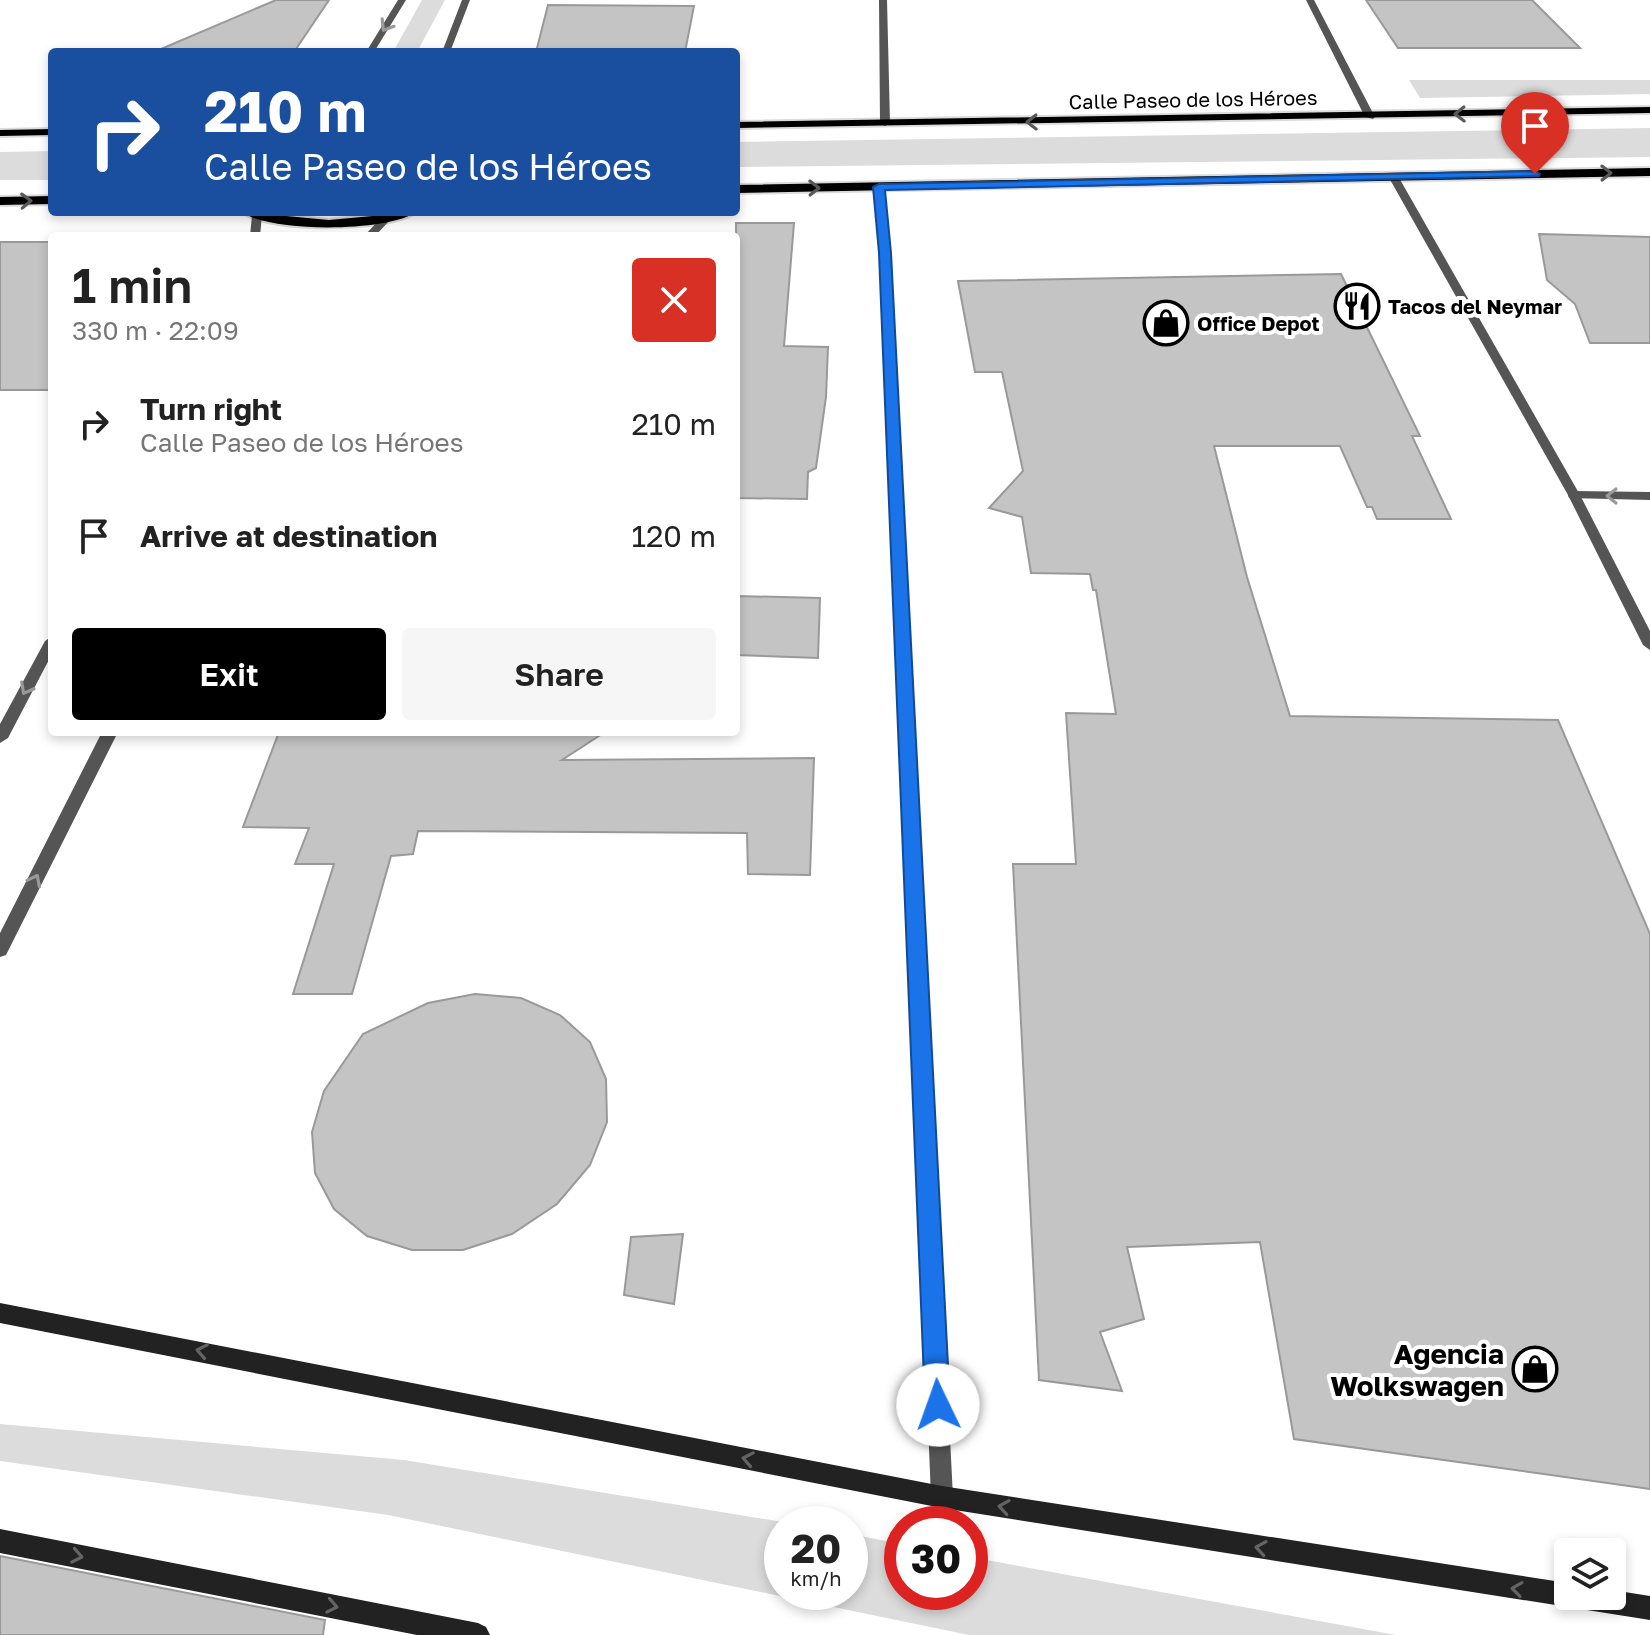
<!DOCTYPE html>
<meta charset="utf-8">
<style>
body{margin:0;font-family:"Golos Text",sans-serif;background:#f6f6f6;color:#222;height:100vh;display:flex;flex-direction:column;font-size:30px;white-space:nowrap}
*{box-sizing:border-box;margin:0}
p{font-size:26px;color:#767676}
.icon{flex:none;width:44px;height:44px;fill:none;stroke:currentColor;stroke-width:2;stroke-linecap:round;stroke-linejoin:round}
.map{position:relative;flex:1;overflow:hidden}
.drawer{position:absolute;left:48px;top:232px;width:692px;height:504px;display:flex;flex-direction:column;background:#fff;border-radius:8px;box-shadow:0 4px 12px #0003}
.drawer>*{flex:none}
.hud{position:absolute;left:48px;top:48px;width:692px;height:168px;border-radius:8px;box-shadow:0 4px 12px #0003;background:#1a4fa0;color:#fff;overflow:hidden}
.tools{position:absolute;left:1554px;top:1538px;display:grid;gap:16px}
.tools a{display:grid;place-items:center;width:72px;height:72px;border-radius:8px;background:#fff;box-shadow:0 4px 12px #0003;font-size:40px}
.speed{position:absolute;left:764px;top:1506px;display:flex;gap:16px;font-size:40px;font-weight:700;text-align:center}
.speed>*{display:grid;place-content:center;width:104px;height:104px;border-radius:50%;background:#fff;box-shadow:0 4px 12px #0003;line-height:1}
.speed small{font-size:20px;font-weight:400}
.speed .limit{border:12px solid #d22;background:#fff;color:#111}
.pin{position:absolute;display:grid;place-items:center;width:68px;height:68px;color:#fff;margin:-82px -34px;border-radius:50% 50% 50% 0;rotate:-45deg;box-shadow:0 0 8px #0007}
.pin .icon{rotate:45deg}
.me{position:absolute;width:88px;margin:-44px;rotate:357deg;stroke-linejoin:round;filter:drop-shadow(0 0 6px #0008)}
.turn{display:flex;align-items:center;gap:28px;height:168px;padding:0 24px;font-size:36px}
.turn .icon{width:104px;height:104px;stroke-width:2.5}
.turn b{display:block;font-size:56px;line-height:68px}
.round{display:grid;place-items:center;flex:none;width:84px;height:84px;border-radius:8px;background:#f6f6f6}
.headline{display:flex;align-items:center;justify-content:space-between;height:136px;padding:0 24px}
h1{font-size:48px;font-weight:600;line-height:60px}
.action{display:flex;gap:16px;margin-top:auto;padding:16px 24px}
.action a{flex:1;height:92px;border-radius:8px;background:#000;color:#fff;font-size:32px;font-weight:600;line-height:92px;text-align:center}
.action a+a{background:#f6f6f6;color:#222}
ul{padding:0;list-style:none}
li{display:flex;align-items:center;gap:24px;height:112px;padding:0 24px}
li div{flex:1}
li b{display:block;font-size:30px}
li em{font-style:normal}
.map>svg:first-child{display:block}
.green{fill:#dcdcdc}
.building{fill:#c4c4c4;stroke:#999;stroke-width:2}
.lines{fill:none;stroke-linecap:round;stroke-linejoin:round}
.primary-casing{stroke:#dbdbdb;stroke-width:4}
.minor{fill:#555;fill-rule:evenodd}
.tertiary{fill:#555;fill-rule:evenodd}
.secondary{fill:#222;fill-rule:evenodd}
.primary{fill:#000;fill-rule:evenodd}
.oneway{stroke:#999}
.oneway2{stroke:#595959}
.oneway3{stroke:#646464}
.route{fill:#1a73e8;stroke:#114b97;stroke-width:2}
.labels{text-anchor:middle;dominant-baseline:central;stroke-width:8;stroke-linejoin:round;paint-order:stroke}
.far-street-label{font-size:20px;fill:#000;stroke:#fff}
.far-poi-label{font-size:20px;font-weight:bold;fill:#000;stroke:#fff;text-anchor:start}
.near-poi-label{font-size:28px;font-weight:bold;fill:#000;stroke:#fff;text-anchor:end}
</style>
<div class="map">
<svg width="1650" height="1635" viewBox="0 0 1650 1635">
<rect width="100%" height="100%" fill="#fff"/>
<path class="green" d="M 422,0 L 445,0 L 417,52 L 393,52 Z
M 1409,80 L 1650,80 L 1650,94 L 1420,98 Z
M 1650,128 L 1650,157 L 736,167 L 736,142 Z
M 52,151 L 52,180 L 0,180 L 0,152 Z
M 0,1424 L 404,1460 L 795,1524 L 782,1524 L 782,1592 L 850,1592 L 850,1534 L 902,1544 L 902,1592 L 970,1592 L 970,1557 L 1396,1635 L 969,1635 L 388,1515 L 0,1461 Z"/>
<path class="building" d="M 276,0 L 329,0 L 294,52 L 154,52 Z
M 1366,0 L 1532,0 L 1580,48 L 1398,48 Z
M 548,5 L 694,6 L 685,52 L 536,52 Z
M 736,223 L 794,223 L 784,346 L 828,347 L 826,397 L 816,468 L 808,472 L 807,499 L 736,498 Z
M 1539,234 L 1650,237 L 1650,343 L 1590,343 L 1575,304 L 1547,280 Z
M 0,242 L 52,242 L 52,390 L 0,390 Z
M 1341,274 L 1420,436 L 1412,436 L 1451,519 L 1377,519 L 1372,507 L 1367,507 L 1340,446 L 1214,446 L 1247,577 L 1290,716 L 1558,720 L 1650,934 L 1650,1489 L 1294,1439 L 1260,1242 L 1127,1247 L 1144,1319 L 1100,1332 L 1122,1391 L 1039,1380 L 1013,864 L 1076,864 L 1066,713 L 1116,714 L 1096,590 L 1093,590 L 1090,574 L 1031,573 L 1022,517 L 989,508 L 1023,471 L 1002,372 L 975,372 L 958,281 Z
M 736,596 L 820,598 L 818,658 L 736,655 Z
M 279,732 L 605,732 L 562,760 L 814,758 L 810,875 L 748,874 L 747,833 L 418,831 L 413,854 L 391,856 L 352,994 L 293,994 L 334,864 L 295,864 L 309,828 L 243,827 Z
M 475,994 L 521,998 L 560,1015 L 590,1042 L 606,1079 L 607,1122 L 590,1165 L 557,1204 L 512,1234 L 463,1250 L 412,1250 L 367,1236 L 334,1209 L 315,1173 L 312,1132 L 324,1091 L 363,1034 L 428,1003 Z
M 683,1234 L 674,1304 L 624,1295 L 631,1237 Z
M 0,1556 L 325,1620 L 323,1635 L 0,1635 Z"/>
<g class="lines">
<g class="primary-casing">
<path id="primary" d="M 1650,107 L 1650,113 L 736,128 L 736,122 Z
M 52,129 L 52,135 L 0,136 L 0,130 Z
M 1650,168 L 1650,176 L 736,193 L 736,185 Z
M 52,196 L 52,204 L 0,205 L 0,197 Z
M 242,212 L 329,220 L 416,212 C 388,232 270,233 242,212 Z"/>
</g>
<path class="minor" d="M 879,0 L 887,0 L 890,123 L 885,126 L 880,123 Z
M 879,184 L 884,187 L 890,253 L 953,1497 L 950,1505 L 942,1508 L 934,1505 L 931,1497 L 880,253 L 874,187 Z
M 1574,491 L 1650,492 L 1650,500 L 1569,498 L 1568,495 Z"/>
<path class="tertiary" d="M 398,0 L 406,0 L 374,52 L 366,52 Z
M 462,0 L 470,0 L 450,52 L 442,52 Z
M 1306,0 L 1314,0 L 1375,117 L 1373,119 L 1365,117 Z
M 1390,174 L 1398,176 L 1580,495 L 1650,631 L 1650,650 L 1643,645 L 1568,495 L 1388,176 Z
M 257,212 L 262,215 L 260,236 L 250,236 L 252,215 Z
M 383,216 L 392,218 L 375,236 L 364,236 Z
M 52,636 L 52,654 L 8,738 L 0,743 L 0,724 L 45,641 Z
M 102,732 L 118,732 L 6,955 L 0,957 L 0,933 Z"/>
<path class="secondary" d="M 0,1303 L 942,1486 L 1568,1583 L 1568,1596 L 1612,1596 L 1612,1590 L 1650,1596 L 1650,1620 L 942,1508 L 0,1323 Z
M 0,1529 L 478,1623 L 486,1627 L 490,1635 L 417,1635 L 0,1553 Z"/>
<use href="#primary" class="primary"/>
</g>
<defs><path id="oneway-chevron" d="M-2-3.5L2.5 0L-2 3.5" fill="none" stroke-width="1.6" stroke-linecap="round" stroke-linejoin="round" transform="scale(2)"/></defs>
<g class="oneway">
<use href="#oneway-chevron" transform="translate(386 26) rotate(122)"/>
<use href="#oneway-chevron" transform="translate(1612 496) rotate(-180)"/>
<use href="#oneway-chevron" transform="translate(26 689) rotate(118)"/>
<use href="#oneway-chevron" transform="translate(35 880) rotate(-63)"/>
</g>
<g class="oneway2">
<use href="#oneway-chevron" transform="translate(1460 114) rotate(179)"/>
<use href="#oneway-chevron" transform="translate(1032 122) rotate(179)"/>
<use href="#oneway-chevron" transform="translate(1606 173) rotate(-1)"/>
<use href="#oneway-chevron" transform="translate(814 188) rotate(-1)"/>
<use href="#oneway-chevron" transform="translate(26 201) rotate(-2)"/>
</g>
<g class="oneway3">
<use href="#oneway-chevron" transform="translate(202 1351) rotate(-169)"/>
<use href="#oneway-chevron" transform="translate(748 1459) rotate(-169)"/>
<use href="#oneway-chevron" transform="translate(1004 1507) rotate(-171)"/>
<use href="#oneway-chevron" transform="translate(1261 1548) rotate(-171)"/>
<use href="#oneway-chevron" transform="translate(77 1556) rotate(11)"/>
<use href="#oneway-chevron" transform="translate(1517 1589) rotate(-172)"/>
<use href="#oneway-chevron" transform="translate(332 1606) rotate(11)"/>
</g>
<path class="route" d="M 1535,171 L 1540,174 L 1539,176 L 885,190 L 891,253 L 950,1405 L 946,1413 L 938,1417 L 929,1413 L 925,1405 L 879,253 L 873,187 L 879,184 Z"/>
<defs>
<g id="restaurant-ring" transform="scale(2.3)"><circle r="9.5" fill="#fff" stroke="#000" stroke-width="1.5"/><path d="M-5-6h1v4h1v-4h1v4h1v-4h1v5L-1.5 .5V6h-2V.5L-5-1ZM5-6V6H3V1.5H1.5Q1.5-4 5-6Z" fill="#000"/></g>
<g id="shop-ring" transform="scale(2.3)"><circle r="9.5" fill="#fff" stroke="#000" stroke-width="1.5"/><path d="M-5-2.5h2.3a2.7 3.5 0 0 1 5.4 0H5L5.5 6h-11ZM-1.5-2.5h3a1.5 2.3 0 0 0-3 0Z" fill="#000"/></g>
</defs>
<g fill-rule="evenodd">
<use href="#restaurant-ring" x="1357" y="306"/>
<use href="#shop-ring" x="1166" y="323"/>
<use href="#shop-ring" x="1535" y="1369"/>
</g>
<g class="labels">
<g class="far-street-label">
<text transform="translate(1193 99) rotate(-1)">Calle Paseo de los Héroes</text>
</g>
<g class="far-poi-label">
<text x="1388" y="306">Tacos del Neymar</text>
<text x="1197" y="323">Office Depot</text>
</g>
<g class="near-poi-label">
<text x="1504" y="1353">Agencia<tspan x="1504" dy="32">Wolkswagen</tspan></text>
</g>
</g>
</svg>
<div class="tools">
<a><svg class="icon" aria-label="layers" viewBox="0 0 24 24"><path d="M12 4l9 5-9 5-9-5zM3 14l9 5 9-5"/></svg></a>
</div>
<div class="speed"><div>20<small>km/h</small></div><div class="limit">30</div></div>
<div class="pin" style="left:1535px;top:174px;background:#d93025"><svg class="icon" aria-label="arrive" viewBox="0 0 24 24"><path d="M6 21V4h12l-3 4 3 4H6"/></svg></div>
<svg class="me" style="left:938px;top:1405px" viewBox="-20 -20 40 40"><circle r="19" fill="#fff"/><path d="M0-13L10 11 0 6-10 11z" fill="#1a73e8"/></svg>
<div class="hud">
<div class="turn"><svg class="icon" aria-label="right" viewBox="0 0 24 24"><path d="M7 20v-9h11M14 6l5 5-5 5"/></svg><div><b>210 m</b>Calle Paseo de los Héroes</div></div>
</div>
<section class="drawer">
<div class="headline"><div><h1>1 min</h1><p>330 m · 22:09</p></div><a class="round" style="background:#d93025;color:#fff"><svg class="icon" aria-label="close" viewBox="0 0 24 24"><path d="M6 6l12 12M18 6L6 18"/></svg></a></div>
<ul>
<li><svg class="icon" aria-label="right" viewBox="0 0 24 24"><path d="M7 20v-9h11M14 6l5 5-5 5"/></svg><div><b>Turn right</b><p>Calle Paseo de los Héroes</p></div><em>210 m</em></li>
<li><svg class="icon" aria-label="arrive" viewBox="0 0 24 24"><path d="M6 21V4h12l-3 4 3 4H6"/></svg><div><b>Arrive at destination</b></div><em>120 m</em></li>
</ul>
<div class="action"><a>Exit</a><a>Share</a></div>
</section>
</div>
